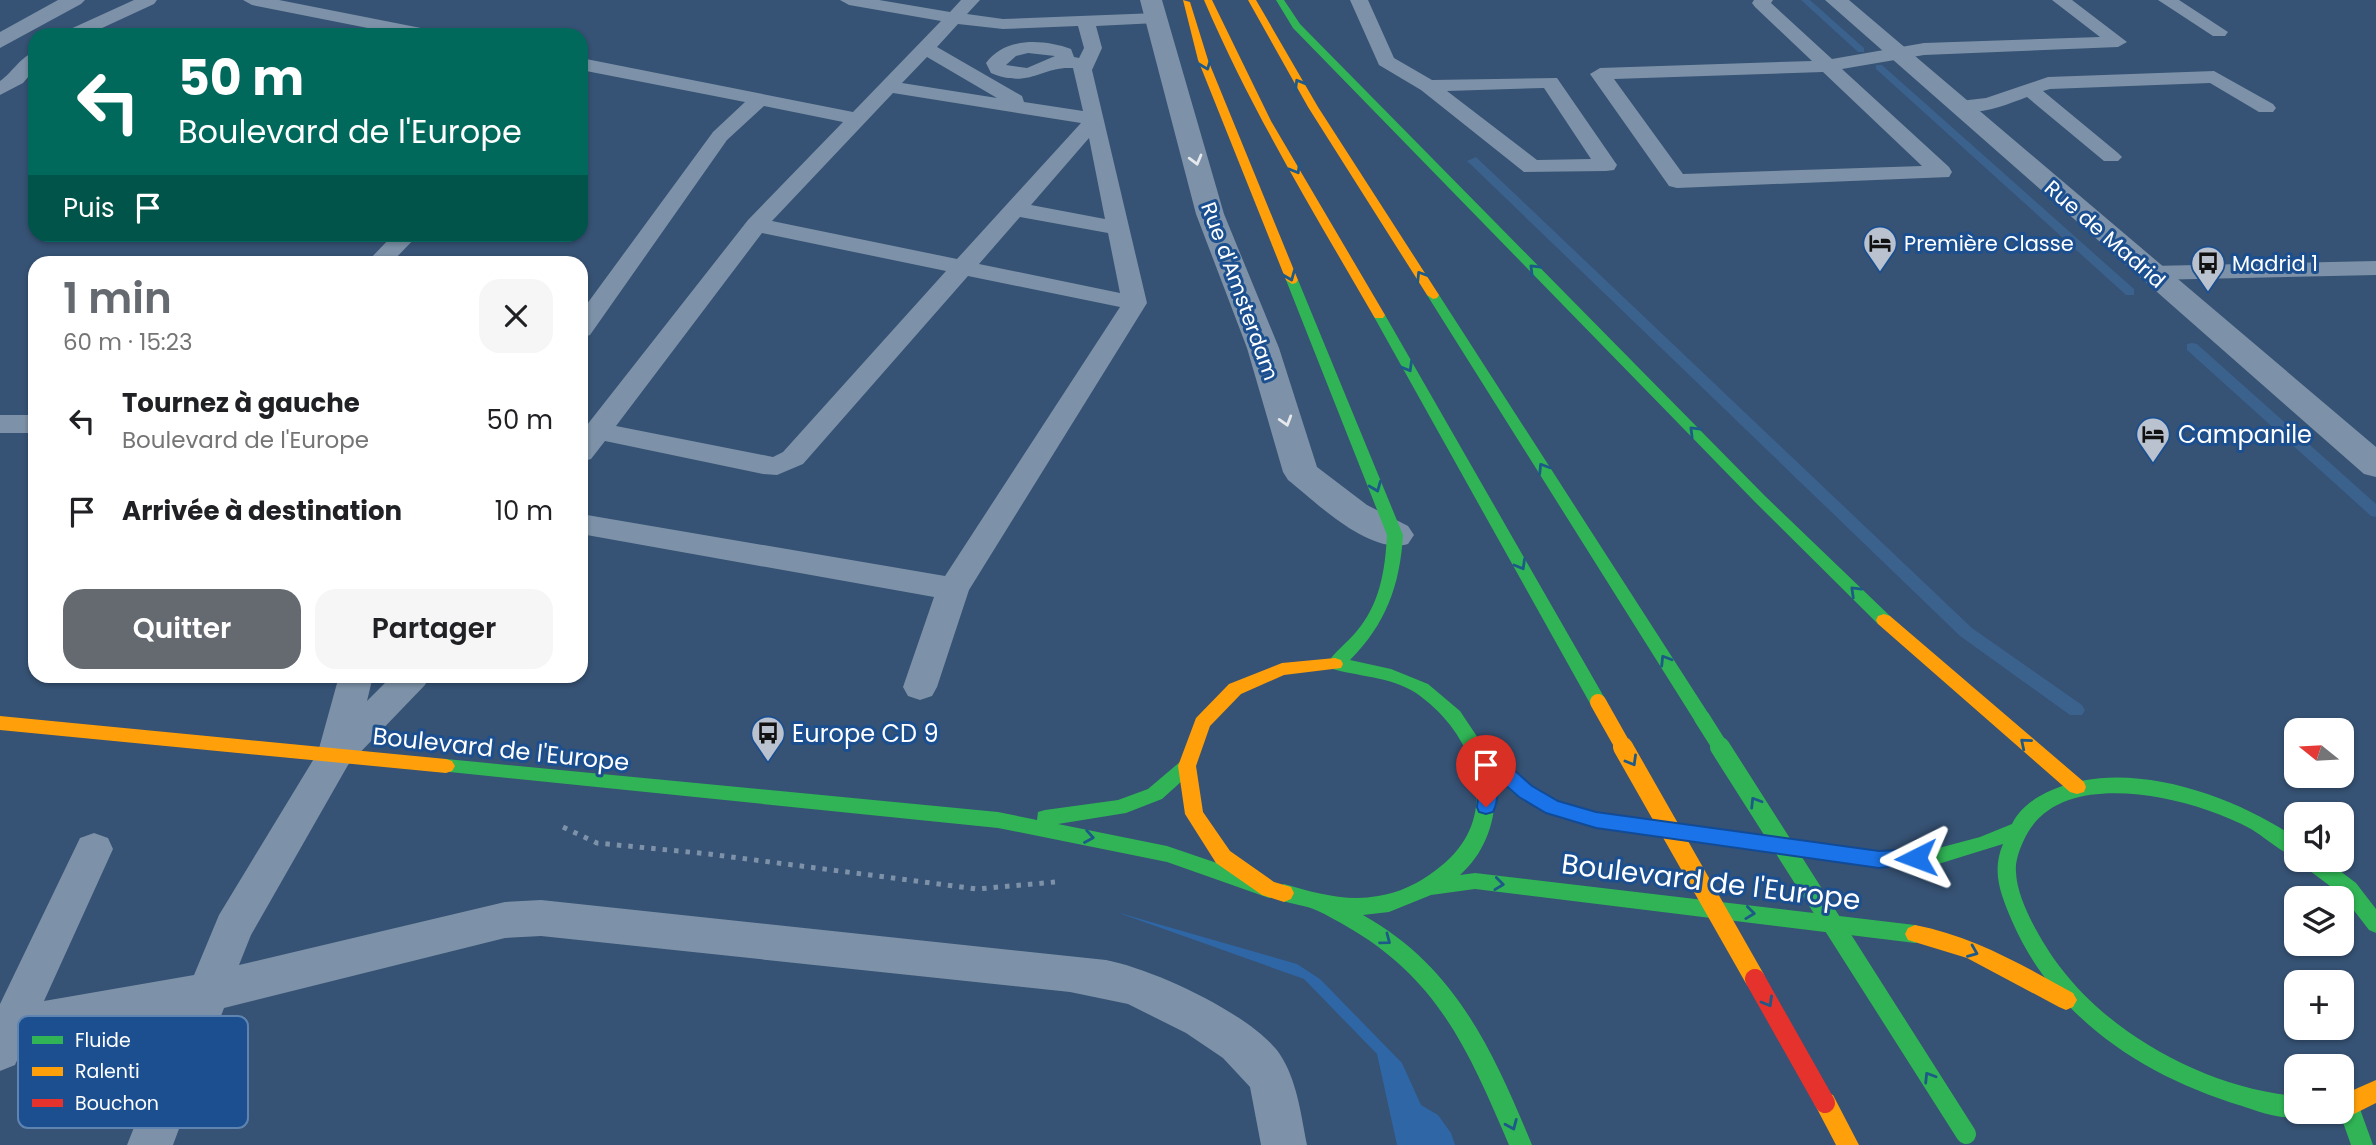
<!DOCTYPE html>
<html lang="fr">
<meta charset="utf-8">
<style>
body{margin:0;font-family:Poppins,sans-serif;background:#f6f6f6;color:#202124;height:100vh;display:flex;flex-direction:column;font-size:26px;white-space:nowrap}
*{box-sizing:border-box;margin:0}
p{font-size:23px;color:#757577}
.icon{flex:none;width:38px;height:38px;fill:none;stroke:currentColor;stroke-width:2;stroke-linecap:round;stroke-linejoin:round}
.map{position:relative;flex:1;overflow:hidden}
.panel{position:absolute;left:28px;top:256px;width:560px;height:427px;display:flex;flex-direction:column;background:#fff;border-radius:21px;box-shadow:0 2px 5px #0004}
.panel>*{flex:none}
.top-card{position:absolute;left:28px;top:28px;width:560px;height:214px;border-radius:21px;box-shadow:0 2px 5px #0004;background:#00695c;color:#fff;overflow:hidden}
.needle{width:46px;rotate:288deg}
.buttons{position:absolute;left:2284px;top:718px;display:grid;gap:14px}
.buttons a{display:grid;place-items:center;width:70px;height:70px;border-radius:14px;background:#fff;box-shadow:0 2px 5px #0004;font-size:35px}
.pin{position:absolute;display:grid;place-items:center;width:60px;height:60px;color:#fff;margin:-72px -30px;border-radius:50% 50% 50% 0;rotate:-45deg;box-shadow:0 0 7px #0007}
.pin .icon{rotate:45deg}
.me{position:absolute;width:77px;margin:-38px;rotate:267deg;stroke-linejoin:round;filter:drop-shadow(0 0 5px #0008)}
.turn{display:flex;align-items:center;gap:24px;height:147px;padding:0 35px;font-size:32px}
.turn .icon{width:91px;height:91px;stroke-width:2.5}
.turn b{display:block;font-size:49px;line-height:60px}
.then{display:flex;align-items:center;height:66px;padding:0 35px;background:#0003;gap:14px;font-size:26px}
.round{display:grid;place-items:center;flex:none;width:74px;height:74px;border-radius:21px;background:#f6f6f6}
.head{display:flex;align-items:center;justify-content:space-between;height:119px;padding:0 35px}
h1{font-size:42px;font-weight:600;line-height:52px;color:#656970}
.button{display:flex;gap:14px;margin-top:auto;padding:14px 35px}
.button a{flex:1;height:80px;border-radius:21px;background:#656970;color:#fff;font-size:28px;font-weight:600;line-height:80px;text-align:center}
.button a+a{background:#f6f6f6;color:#202124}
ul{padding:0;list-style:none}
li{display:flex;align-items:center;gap:21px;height:91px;padding:0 35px}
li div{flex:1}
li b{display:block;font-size:26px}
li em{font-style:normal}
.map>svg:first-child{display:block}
.green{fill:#2f66a5}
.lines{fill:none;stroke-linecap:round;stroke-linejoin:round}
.stream{fill:#3b618d;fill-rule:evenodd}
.path{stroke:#7d92a8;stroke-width:5;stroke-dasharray:4.5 7;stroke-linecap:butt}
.lane{fill:#7d92a8;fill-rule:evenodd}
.street{fill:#7d92a8;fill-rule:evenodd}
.fast{fill:#30b455;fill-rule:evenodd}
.slow{fill:#ff9f0a;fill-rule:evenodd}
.fast-bridge-far1{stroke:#30b455;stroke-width:16}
.fast-bridge{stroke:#30b455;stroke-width:20}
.slow-bridge-far1{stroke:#ff9f0a;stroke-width:16}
.slow-bridge{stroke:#ff9f0a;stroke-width:20}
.jam-bridge{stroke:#e5322d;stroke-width:20}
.oneway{stroke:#1d5989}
.oneway2{stroke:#e5e9ee}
.route{fill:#1a73e8;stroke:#114b97;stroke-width:2}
.labels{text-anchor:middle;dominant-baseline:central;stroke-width:6;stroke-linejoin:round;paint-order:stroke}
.far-street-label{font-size:21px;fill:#fff;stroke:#1b4f8f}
.far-poi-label{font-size:21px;fill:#fff;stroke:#1b4f8f;text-anchor:start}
.poi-label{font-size:24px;fill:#fff;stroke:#1b4f8f;text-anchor:start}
.street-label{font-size:24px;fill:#fff;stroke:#1b4f8f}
.near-street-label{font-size:28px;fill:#fff;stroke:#1b4f8f}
.key{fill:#1b4f8f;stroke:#5f84b1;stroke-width:2}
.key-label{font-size:19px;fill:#fff}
</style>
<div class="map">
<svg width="2376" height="1145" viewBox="0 0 2376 1145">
<rect width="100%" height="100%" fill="#365274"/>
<path class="green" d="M 1116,912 L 1297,964 L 1320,979 L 1402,1063 L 1421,1105 L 1438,1115 L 1451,1133 L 1455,1145 L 1397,1145 L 1377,1054 L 1304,979 Z"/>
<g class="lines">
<path class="stream" d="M 1801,0 L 1810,0 L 1864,48 L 1864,52 L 1858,52 Z
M 1876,65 L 1882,65 L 2134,289 L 2134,295 L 2126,295 L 1876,69 Z
M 1476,157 L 1972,628 L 2082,705 L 2085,710 L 2082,715 L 2070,715 L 1960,636 L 1467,161 Z
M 2192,343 L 2197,344 L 2376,504 L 2376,517 L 2371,516 L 2187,350 L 2187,344 Z"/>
<path class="path" d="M 563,827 L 597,843 L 709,854 L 977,889 L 1055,882"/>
<path class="lane" d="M 134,0 L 157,0 L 154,4 L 87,35 L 63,35 L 66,31 Z
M 243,0 L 279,0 L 431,30 L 440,35 L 403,35 L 252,5 Z
M 840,0 L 879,0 L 950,12 L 961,0 L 980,0 L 967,14 L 1003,19 L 1157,13 L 1166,18 L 1157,23 L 1096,26 L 1102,48 L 1092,70 L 1147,303 L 969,590 L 937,687 L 932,696 L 920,700 L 908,696 L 903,687 L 934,597 L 581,534 L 581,514 L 945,576 L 1120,307 L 968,276 L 803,464 L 777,475 L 763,474 L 605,441 L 591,459 L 581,462 L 581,434 L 587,425 L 748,220 L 843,122 L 764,106 L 727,140 L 590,335 L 581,338 L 581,312 L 713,132 L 745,102 L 581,70 L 581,58 L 853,112 L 941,21 L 849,5 ZM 958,24 L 1003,29 L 1078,26 L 1084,48 L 1079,58 L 1074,57 L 1071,49 C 1043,39 1005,37 986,63 L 991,73 C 1030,89 1040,66 1073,68 L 1083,111 L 1024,102 L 1022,96 L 937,47 ZM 1028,53 L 1055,56 L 1027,68 L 1006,65 L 1016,56 ZM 927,57 L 997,98 L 902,83 ZM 893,93 L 1081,123 L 957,259 L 772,221 ZM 1089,138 L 1105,219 L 1031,205 ZM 1020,217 L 1108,233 L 1120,293 L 979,264 ZM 762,233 L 946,271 L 783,452 L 773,457 L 616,426 Z
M 1350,0 L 1368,0 L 1394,58 L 1432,80 L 1557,78 L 1617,165 L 1614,170 L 1606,171 L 1524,172 L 1421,90 L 1379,65 ZM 1544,88 L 1591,159 L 1537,160 L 1447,91 Z
M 1754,0 L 1773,0 L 1771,3 L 1832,59 L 1924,43 L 2100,37 L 2052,0 L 2072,0 L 2127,42 L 2118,47 L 1924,55 L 1842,69 L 1949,167 L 1952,172 L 1949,177 L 1677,188 L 1669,186 L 1590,74 L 1600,68 L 1812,61 L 1755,7 L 1752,3 ZM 1823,72 L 1922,166 L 1683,174 L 1614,79 Z
M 2158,0 L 2179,0 L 2228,32 L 2225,36 L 2213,36 Z
M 35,52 L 35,69 L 23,83 L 0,95 L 0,81 C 12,73 21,56 35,52 Z
M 2214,71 L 2273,104 L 2276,108 L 2273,112 L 2259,112 L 2210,83 L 2050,89 L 2043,91 L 2118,153 L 2122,157 L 2118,161 L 2104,161 L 2027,97 C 2003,106 1977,117 1951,110 L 1948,106 L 1951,102 L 1986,98 L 2048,77 Z
M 394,234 L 419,234 L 392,262 L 367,262 Z
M 2376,261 L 2376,275 L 2151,280 L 2142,278 L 2139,273 L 2142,268 L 2151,266 Z
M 0,415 L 35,415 L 35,433 L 0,433 Z
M 339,676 L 373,676 L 367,701 L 392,676 L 430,676 L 425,685 L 348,765 L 251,935 L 239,965 L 505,902 L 541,900 L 1106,960 C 1153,969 1251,1014 1279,1053 C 1297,1079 1301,1115 1307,1145 L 1261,1145 L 1250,1087 L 1223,1058 L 1186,1033 L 1128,1004 L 1070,992 L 541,936 L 505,938 L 224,1008 L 173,1145 L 127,1145 L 178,1017 L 24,1045 L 15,1065 L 0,1071 L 0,1004 L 80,838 L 94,833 L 108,838 L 113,849 L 44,1001 L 194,975 L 219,915 L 318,752 Z"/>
<path class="street" d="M 58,0 L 85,0 L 81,4 L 0,48 L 0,32 Z
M 1140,0 L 1162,0 L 1224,214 L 1279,348 L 1317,467 L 1367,505 L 1408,526 L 1414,535 L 1408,544 C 1369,555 1317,503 1288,480 L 1283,472 L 1247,348 L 1196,214 Z
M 1825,0 L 1849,0 L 2376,447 L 2376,477 L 2364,474 Z"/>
<path class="fast" d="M 1276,0 L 1284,0 L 1300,24 L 1765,496 L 1890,616 L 1892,620 L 1890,624 L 1878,624 L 1755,502 L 1293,28 Z
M 1292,276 L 1298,280 L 1403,535 C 1400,585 1386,624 1350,660 L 1391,669 L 1428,684 L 1460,711 L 1482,744 L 1532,787 L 1558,802 L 1596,812 L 1879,851 L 1935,849 L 1980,837 L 2012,824 C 2020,807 2036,797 2052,790 C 2127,757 2233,795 2296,838 L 2296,857 C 2280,852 2266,838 2251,829 C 2223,814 2193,804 2162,798 C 2112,789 2046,788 2023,842 C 2019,851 2015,862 2016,872 C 2017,902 2043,944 2060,967 C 2113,1037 2209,1088 2296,1096 L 2296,1111 L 2305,1111 L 2304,1115 C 2286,1122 2260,1112 2242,1106 C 2143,1076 2054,1018 2012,921 C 2001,895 1991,872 2003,844 L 1935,865 L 1879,867 L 1596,828 L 1546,813 L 1518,797 L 1493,775 C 1500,810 1488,851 1460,875 L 1475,873 L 1915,925 L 1922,928 L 1925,934 L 1922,940 L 1915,943 L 1475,889 L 1431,895 L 1389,912 L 1363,915 C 1456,967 1493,1051 1532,1145 L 1509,1145 C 1469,1052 1439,979 1346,926 C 1337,921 1327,915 1318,911 C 1306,905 1290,904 1277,899 L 1275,895 L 1269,898 L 1167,862 L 998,828 L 440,771 L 437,766 L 440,761 L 446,759 L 998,812 L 1037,820 L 1038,812 L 1045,810 L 1118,800 L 1148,789 L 1181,761 L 1187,759 L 1193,761 L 1196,766 L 1193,771 L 1162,799 L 1126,813 L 1058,824 L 1167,846 L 1276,883 L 1278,887 L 1284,884 C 1314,893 1347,902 1378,896 C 1399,893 1419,883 1436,870 C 1505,820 1478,736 1416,693 C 1390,676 1358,677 1329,668 L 1327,664 C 1334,652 1347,643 1356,632 C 1380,604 1385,571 1387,535 L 1286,280 Z
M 1433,291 L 1439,295 L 1708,713 L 1711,718 L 1708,723 L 1702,725 L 1696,723 L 1427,295 Z
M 1379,311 L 1385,315 L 1604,697 L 1607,702 L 1604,707 L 1592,707 L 1373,315 Z
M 2299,859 L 2324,859 L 2356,883 L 2376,909 L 2376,933 L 2369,930 L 2342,895 L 2302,865 Z
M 2348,1095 L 2356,1098 L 2373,1145 L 2351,1145 L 2339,1111 L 2342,1111 L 2342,1098 Z"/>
<path class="slow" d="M 1183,0 L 1190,2 L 1208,60 L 1298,280 L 1296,283 L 1292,284 L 1286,280 L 1198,60 Z
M 1204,0 L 1212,0 L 1271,121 L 1385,315 L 1383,318 L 1375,318 L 1373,315 C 1313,211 1251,110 1204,0 Z
M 1248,0 L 1256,0 L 1318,107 L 1439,295 L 1437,298 L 1433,299 L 1427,295 L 1308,107 Z
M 1884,614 L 1890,616 L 2084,782 L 2086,787 L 2084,792 L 2077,794 L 2070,792 L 1878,624 L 1876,620 L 1878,616 Z
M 1335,658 L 1341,660 L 1343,664 L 1341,668 L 1284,675 L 1241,694 L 1210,726 L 1196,766 L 1203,812 L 1230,851 L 1274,882 L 1291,887 L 1294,893 L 1291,899 L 1284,902 L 1262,895 L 1216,863 L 1185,814 L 1178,766 L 1196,718 L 1229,684 L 1282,663 Z
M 0,716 L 446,759 L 452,761 L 455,766 L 452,771 L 446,773 L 0,730 Z
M 1915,925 C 1973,936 2022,965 2073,993 L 2077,1000 L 2073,1007 L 2066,1010 L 2059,1007 L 1967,958 L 1908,940 L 1905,934 L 1908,928 Z
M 2376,1080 L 2376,1103 L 2348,1117 L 2334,1114 L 2333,1111 L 2342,1111 L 2342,1095 Z
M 1825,1092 L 1833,1095 L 1859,1145 L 1836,1145 L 1814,1103 L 1817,1095 Z"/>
<path class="fast-bridge-far1" d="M 1702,718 L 1721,748"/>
<path class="fast-bridge" d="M 1720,747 L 1966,1134"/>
<path class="slow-bridge-far1" d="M 1598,702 L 1624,748"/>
<path class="slow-bridge" d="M 1623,747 L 1755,979"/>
<path class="jam-bridge" d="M 1755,979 L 1825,1103"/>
</g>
<defs><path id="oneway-chevron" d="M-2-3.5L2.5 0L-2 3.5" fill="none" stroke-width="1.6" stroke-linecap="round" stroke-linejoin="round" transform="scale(1.75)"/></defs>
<g class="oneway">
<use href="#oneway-chevron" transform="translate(1206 65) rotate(69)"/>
<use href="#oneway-chevron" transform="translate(1299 84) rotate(-121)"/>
<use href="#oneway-chevron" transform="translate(1296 169) rotate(60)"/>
<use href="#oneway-chevron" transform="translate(1534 269) rotate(-135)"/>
<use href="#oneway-chevron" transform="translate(1290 276) rotate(68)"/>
<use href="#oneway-chevron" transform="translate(1421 276) rotate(-122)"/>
<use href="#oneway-chevron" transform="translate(1408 367) rotate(60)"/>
<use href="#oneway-chevron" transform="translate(1694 431) rotate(-135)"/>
<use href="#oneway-chevron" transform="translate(1543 468) rotate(-122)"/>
<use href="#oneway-chevron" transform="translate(1376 487) rotate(68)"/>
<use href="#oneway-chevron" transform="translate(1521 565) rotate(60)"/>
<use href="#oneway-chevron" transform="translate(1855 591) rotate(-136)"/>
<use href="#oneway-chevron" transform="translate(1665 660) rotate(-122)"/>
<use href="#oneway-chevron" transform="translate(2025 743) rotate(-140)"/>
<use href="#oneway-chevron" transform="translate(1632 761) rotate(60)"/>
<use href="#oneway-chevron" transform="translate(1755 802) rotate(-122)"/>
<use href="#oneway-chevron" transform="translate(1089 837) rotate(10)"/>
<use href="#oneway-chevron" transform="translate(1499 884) rotate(7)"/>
<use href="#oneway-chevron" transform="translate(1750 913) rotate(7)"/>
<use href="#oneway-chevron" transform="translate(1386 940) rotate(37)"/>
<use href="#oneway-chevron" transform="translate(1973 952) rotate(22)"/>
<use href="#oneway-chevron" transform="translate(1768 1002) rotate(60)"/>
<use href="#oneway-chevron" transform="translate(1929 1077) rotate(-122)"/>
<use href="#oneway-chevron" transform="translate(1512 1125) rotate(67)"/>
</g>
<g class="oneway2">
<use href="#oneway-chevron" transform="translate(1196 160) rotate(75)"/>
<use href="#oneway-chevron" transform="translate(1286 421) rotate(73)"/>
</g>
<path class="route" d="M 1478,741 L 1484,743 L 1532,786 L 1558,801 L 1596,812 L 1879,851 L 1916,849 L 1923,852 L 1926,858 L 1923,863 L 1879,868 L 1596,828 L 1546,813 L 1519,797 L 1494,775 C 1498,787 1499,800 1493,812 L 1486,814 L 1479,812 L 1477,807 L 1479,787 L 1468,748 L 1471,743 Z"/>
<defs>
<g id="hotel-pin" transform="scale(1.75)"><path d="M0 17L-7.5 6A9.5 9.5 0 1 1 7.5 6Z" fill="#b9c2ce" stroke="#1b4f8f"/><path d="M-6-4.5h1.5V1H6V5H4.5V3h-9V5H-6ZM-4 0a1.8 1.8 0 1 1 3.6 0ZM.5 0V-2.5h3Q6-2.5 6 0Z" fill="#111"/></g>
<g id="bus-pin" transform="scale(1.75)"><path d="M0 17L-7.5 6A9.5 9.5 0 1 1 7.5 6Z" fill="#b9c2ce" stroke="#1b4f8f"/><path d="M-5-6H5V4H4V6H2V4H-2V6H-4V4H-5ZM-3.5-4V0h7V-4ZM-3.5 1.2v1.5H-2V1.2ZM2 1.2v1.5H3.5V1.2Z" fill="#111"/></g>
</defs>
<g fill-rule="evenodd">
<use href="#hotel-pin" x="1880" y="243"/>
<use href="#bus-pin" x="2208" y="263"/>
<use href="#hotel-pin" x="2153" y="434"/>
<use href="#bus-pin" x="768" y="733"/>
</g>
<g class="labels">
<g class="far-street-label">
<text transform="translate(2105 234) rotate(41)">Rue de Madrid</text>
<text transform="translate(1240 291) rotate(70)">Rue d'Amsterdam</text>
</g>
<g class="far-poi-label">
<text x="1904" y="243">Première Classe</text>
<text x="2232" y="263">Madrid 1</text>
</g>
<g class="poi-label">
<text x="2178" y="434">Campanile</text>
<text x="792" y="733">Europe CD 9</text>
</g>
<g class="street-label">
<text transform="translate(501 749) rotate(6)">Boulevard de l'Europe</text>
</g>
<g class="near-street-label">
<text transform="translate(1711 882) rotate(7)">Boulevard de l'Europe</text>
</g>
</g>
<rect x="18" y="1016" width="230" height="112" rx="10" class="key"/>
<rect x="32" y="1036" width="31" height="8" fill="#30b455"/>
<rect x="32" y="1067" width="31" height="9" fill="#ff9f0a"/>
<rect x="32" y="1099" width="31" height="8" fill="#e5322d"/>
<g class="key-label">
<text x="75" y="1047">Fluide</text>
<text x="75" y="1078">Ralenti</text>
<text x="75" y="1110">Bouchon</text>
</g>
</svg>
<div class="buttons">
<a><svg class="needle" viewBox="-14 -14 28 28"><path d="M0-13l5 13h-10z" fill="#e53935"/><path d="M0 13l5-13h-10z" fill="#757577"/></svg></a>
<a><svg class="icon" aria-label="sound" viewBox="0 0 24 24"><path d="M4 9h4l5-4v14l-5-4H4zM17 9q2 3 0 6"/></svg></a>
<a><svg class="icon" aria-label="layers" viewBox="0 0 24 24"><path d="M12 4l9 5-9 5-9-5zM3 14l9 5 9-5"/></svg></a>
<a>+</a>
<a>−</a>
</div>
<div class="pin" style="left:1486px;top:807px;background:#d93025"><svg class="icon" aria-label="arrive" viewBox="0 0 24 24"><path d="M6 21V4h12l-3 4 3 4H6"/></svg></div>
<svg class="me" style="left:1916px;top:858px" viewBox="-20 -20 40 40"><path d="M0-17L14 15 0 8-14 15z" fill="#1a73e8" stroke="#fff" stroke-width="4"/></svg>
<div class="top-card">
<div class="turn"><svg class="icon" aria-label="left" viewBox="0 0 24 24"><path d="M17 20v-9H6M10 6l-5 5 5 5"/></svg><div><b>50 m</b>Boulevard de l'Europe</div></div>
<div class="then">Puis<svg class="icon" aria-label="arrive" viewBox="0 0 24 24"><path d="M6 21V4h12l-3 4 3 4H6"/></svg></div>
</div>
<section class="panel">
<div class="head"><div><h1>1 min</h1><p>60 m · 15:23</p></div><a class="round"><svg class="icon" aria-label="close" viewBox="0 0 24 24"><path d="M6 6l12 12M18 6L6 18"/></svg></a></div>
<ul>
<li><svg class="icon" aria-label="left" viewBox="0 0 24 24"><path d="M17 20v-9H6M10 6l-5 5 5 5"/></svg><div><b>Tournez à gauche</b><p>Boulevard de l'Europe</p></div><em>50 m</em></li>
<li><svg class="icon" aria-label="arrive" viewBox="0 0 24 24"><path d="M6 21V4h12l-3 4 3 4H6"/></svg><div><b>Arrivée à destination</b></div><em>10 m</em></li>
</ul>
<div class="button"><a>Quitter</a><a>Partager</a></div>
</section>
</div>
